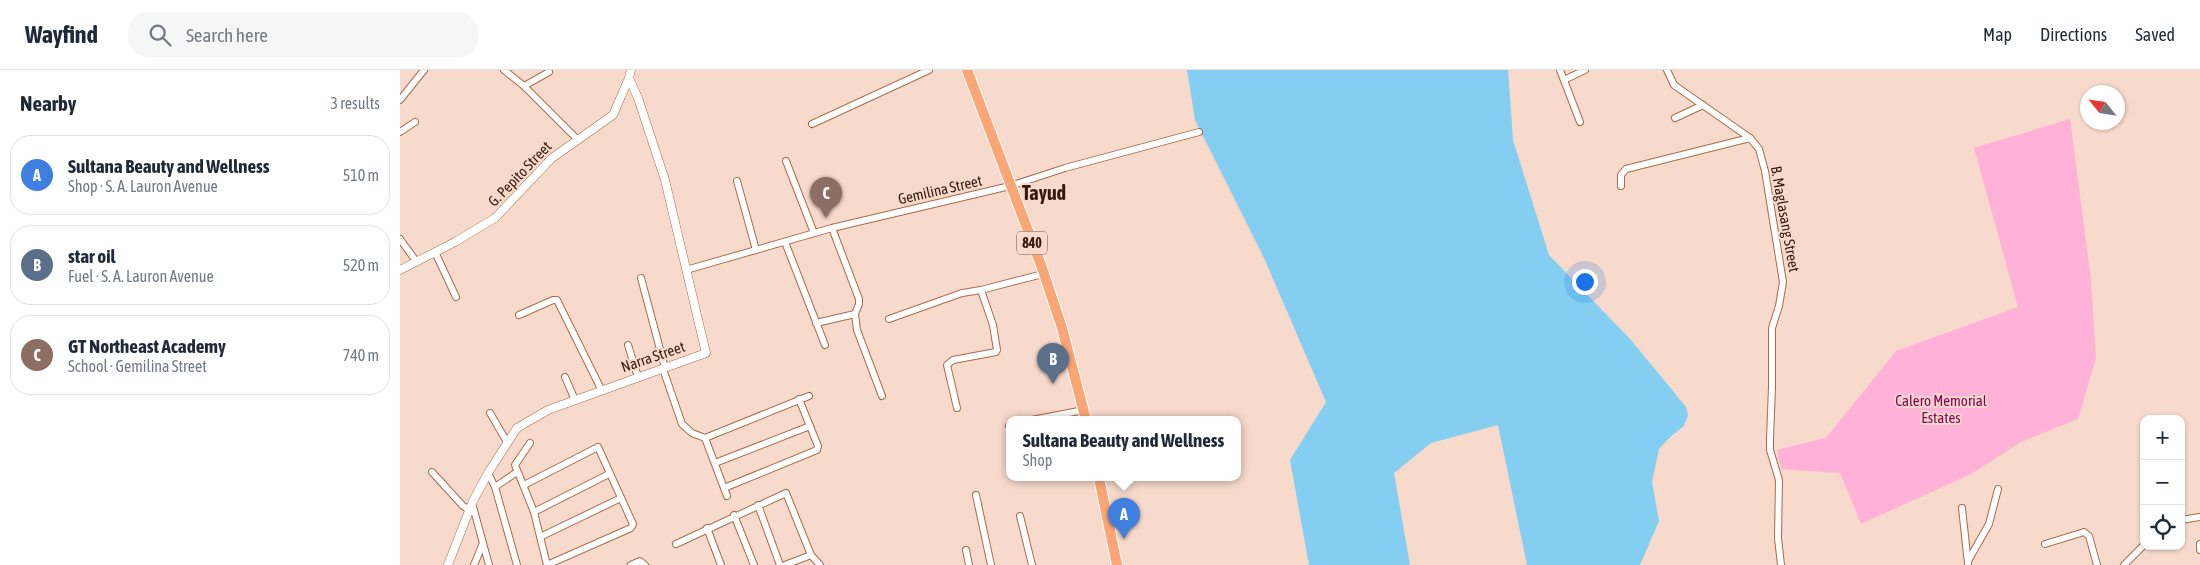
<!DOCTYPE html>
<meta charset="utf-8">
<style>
:root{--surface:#fff;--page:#f6f6f7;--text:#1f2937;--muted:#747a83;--line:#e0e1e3;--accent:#1c88af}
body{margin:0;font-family:"Asap Condensed",sans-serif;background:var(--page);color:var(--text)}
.controls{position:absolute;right:15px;bottom:15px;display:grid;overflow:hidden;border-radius:10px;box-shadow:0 1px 4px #0004}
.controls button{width:45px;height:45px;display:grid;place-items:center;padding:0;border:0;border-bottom:1px solid var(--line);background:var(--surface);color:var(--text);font:25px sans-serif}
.compass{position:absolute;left:1680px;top:15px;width:45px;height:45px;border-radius:50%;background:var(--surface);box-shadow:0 1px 4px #0004;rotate:300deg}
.you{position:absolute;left:1184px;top:211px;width:18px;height:18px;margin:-12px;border:4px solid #fff;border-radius:50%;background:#1a73e8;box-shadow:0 0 0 8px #1a73e833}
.badge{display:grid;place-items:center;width:32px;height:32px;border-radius:50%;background:var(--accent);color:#fff;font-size:16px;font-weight:700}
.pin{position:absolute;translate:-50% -41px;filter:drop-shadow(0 1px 2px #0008)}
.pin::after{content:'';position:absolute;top:26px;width:18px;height:15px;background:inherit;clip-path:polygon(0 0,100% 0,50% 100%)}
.popup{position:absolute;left:606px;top:346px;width:235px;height:65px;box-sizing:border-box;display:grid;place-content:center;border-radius:10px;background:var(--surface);filter:drop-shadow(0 1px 4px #0005);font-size:16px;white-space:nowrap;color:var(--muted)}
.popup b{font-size:19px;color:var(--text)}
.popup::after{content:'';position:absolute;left:50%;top:100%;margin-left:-10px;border:10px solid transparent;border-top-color:var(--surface)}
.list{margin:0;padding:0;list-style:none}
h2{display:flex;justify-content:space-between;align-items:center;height:65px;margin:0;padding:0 20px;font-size:21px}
h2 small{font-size:16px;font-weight:400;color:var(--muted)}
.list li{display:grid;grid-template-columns:32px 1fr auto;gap:15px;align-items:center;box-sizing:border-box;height:80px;margin:0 10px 10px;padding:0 10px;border:1px solid var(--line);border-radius:20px}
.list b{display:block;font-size:19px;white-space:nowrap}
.list p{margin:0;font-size:16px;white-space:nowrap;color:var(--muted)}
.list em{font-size:16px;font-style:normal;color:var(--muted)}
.icon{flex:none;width:28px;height:28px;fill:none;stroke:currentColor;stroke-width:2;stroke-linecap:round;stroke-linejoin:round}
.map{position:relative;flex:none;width:1800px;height:495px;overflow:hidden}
header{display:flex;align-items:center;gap:30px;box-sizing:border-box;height:70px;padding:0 25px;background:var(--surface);border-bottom:1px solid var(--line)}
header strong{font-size:24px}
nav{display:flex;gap:28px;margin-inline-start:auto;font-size:18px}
.search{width:350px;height:45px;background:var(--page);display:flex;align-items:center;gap:12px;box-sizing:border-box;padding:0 18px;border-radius:20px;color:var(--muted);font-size:19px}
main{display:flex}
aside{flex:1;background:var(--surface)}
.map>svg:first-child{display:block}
</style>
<header>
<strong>Wayfind</strong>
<div class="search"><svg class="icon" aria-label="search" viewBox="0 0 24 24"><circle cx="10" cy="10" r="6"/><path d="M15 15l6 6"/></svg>Search here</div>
<nav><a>Map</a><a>Directions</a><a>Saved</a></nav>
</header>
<main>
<aside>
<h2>Nearby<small>3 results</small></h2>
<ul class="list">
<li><span class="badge" style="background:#3f7fe0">A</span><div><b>Sultana Beauty and Wellness</b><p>Shop · S. A. Lauron Avenue</p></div><em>510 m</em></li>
<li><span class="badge" style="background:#5c6f8a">B</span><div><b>star oil</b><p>Fuel · S. A. Lauron Avenue</p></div><em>520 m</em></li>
<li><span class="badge" style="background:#8d6e63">C</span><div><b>GT Northeast Academy</b><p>School · Gemilina Street</p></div><em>740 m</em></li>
</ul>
</aside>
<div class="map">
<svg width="1800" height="495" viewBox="0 0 1800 495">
<rect width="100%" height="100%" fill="#f7dacb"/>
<path fill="#ffb1d7" d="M1670,49L1691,210L1696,288L1678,349L1621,372L1571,404L1461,454L1440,403L1381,399L1377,380L1426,368L1496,281L1618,237L1574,78Z"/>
<path fill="#84cef1" d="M787,0H1108L1113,70L1149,185L1231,270L1286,337L1288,345L1284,356L1269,368L1259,379L1252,412L1259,451L1240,495H1127L1098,355L1031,373L994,403L1010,495H909L890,390L926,332L865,190L795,50Z"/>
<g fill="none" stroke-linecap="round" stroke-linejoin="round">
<defs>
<g id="minor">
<path d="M104,0L124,16L177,69"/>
<path d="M1160,0L1180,52"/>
<path d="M1267,0L1274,15L1350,68L1359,79L1365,101L1383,212L1379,236L1372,258V317L1370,368V380L1379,410L1378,468L1381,495"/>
<path d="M1164,10L1185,0"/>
<path d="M124,16L149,2"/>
<path d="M0,30L24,0"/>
<path d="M1275,48L1303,35"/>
<path d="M412,54L529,0"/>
<path d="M0,62L15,52"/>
<path d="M386,91L414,163"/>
<path d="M337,111L356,180"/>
<path d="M1221,116V105L1226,99L1350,68"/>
<path d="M432,158L459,229V234L455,244L457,260L482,326"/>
<path d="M0,169L16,191"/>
<path d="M385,172L425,275"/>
<path d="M35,182L56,227"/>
<path d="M286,200L432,158L610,116L665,98L799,62"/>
<path d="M241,208L265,298"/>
<path d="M119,245L153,230H157L201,319"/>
<path d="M489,249L562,223L581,220L643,204"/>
<path d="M416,253L455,244"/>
<path d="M228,275L238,307"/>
<path d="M263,299L282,354L292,363L305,368L409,326"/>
<path d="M165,307L175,330"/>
<path d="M557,338L547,295L553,290L596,282L597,280L593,255L581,220"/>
<path d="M90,343L107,372"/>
<path d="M632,350L684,340"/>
<path d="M609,356L610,355"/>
<path d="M305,368L327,426"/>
<path d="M130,373L115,395L134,442L147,495"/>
<path d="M315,393L410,356"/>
<path d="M32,402L63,436L70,440"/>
<path d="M88,403L95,417L117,495"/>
<path d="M124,415L198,377L233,454L231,458L147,495"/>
<path d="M95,417L117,402"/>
<path d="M324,418L417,380L418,376L399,329"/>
<path d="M576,425L591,495"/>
<path d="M72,433L89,495"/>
<path d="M358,435L380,495"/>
<path d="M1562,438L1568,494"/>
<path d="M134,442L209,404"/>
<path d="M334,445L354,495"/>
<path d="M620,446L632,495"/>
<path d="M1781,450L1800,447"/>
<path d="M307,458L321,495"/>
<path d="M140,467L221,428"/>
<path d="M276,474L386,423L411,485L420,495"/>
<path d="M1645,474L1684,462L1689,466L1697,495"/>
<path d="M1800,474V480"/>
<path d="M566,480L569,495"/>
<path d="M1568,491L1589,454L1598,419"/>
<path d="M74,495L83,473"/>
<path d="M231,495L240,491L245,495"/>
<path d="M385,495L411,485"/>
<path d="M1724,495L1744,475"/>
</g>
<g id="tertiary">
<path d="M0,200L55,172L95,148L152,88L213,45L229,8L231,0"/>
<path d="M48,495L72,433L88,403L117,358L148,340L306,283L265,110L238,28L229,8"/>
</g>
<g id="trunk">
<path d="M567,0L641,195L662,258L686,350"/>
<path d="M699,408L717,495"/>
</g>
</defs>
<use href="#minor" stroke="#ab6b47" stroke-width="8"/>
<use href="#tertiary" stroke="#ab6b47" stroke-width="9"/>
<use href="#trunk" stroke="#fff" stroke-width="12"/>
<use href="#minor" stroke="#fff" stroke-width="6"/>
<use href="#tertiary" stroke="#fff" stroke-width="8"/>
<use href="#trunk" stroke="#faa676" stroke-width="10"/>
</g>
<g text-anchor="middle" stroke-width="4" stroke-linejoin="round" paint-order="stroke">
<rect fill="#f7dacb" stroke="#705445" stroke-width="1" x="617" y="161.5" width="30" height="23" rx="4"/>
<g font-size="14" font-weight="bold" fill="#361b0c">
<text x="632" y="178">840</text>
</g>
<g font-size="15" fill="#361b0c" stroke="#f7dacb">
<text transform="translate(120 104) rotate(-46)" y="5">G. Pepito Street</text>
<text transform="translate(540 120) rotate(-13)" y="5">Gemilina Street</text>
<text transform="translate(1385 149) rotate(80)" y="5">B. Maglasang Street</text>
<text transform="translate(253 287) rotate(-19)" y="5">Narra Street</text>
</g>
<g font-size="15" fill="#8b005c" stroke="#f7dacb">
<text x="1541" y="336">Calero Memorial<tspan x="1541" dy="17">Estates</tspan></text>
</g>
<g font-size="20" font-weight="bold" fill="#361b0c" stroke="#f7dacb">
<text x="644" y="130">Tayud</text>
</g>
</g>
</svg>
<div class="controls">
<button>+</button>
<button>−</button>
<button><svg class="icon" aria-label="locate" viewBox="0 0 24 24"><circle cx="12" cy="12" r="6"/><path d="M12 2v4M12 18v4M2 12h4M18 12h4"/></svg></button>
</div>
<svg class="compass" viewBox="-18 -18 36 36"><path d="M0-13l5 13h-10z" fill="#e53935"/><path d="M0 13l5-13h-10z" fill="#747a83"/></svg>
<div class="you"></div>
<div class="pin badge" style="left:724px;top:469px;background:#3f7fe0">A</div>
<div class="popup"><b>Sultana Beauty and Wellness</b>Shop</div>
<div class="pin badge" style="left:653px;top:314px;background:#5c6f8a">B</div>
<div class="pin badge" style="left:426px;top:148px;background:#8d6e63">C</div>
</div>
</main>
